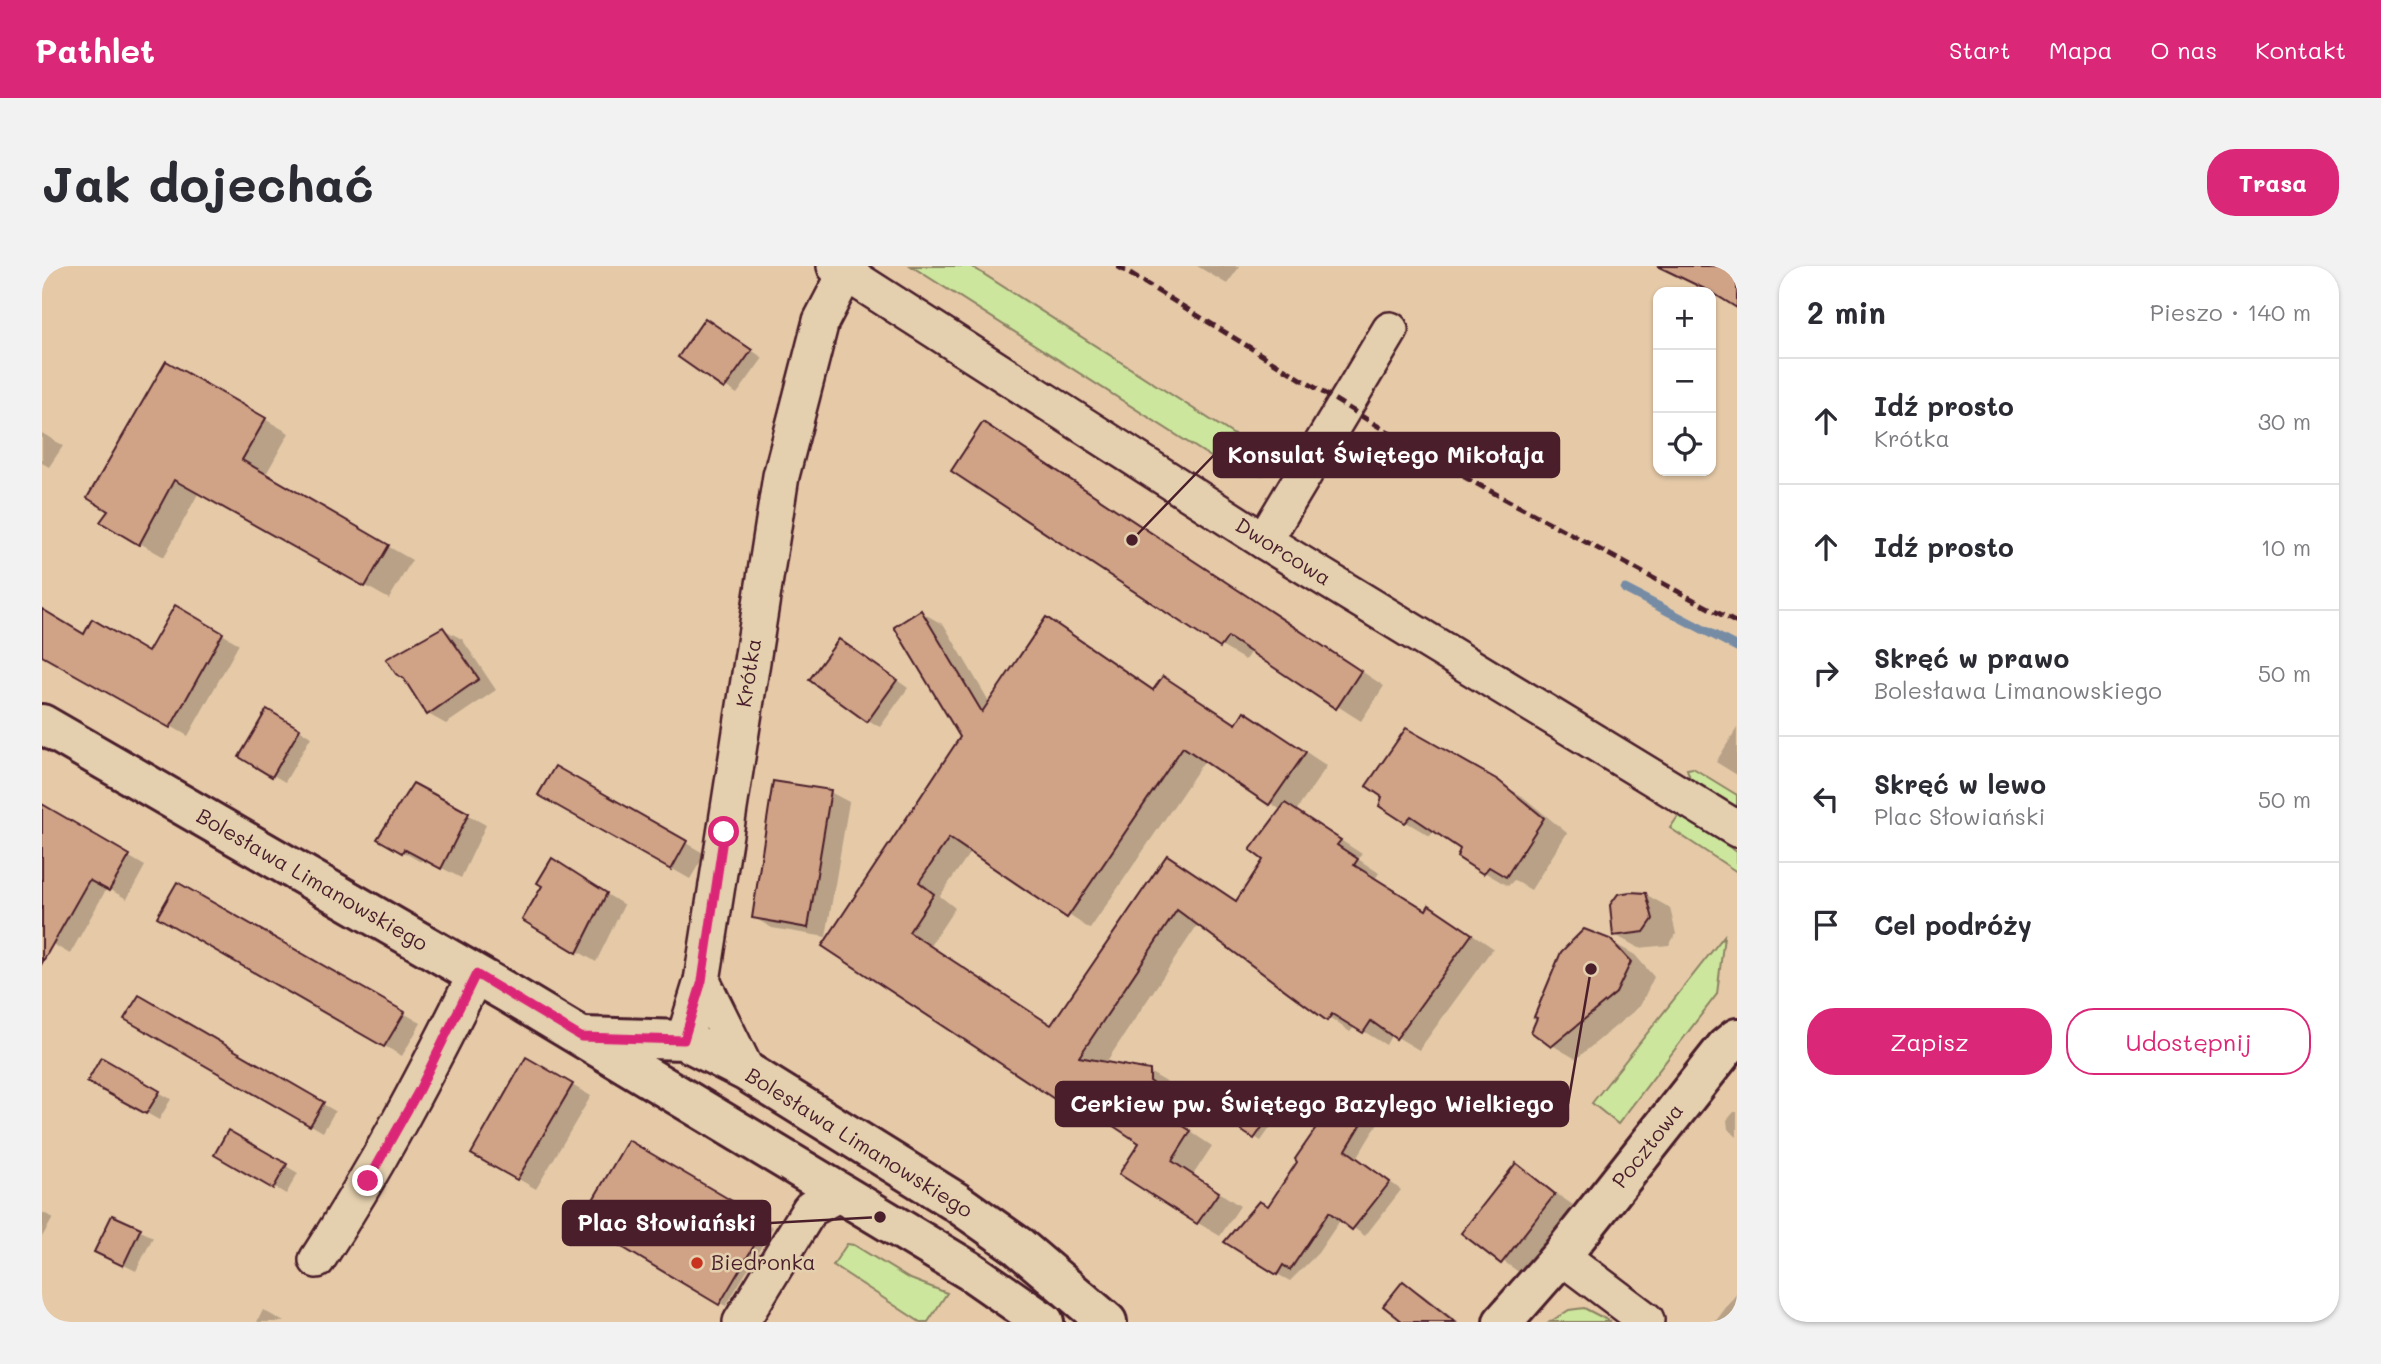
<!DOCTYPE html>
<html lang="pl">
<meta charset="utf-8">
<style>
:root{--surface:#fff;--page:#f2f2f3;--text:#2b2b33;--muted:#7c7c81;--line:#e1e1e2;--accent:#db2777}
body{margin:0;font-family:Mali,sans-serif;background:var(--page);color:var(--text)}
.controls{position:absolute;right:21px;top:21px;display:grid;overflow:hidden;border-radius:14px;box-shadow:0 2px 5px #0004}
.controls button{width:63px;height:63px;display:grid;place-items:center;padding:0;border:0;border-bottom:2px solid var(--line);background:var(--surface);color:var(--text);font:35px sans-serif}
.stop{position:absolute;width:21px;height:21px;margin:-16px;border:5px solid #db2777;border-radius:50%;background:#fff}
.stop.end{background:#db2777;border-color:#fff;box-shadow:0 2px 7px #0008}
.list{margin:0;padding:0;list-style:none}
h2{display:flex;justify-content:space-between;align-items:center;height:91px;margin:0;padding:0 28px;font-size:30px}
h2 small{font-size:23px;font-weight:400;color:var(--muted)}
.list li{display:grid;grid-template-columns:46px 1fr auto;gap:21px;align-items:center;box-sizing:border-box;height:126px;padding:0 28px;border-top:2px solid var(--line)}
.list b{display:block;font-size:26px;white-space:nowrap}
.list p{margin:0;font-size:23px;white-space:nowrap;color:var(--muted)}
.list em{font-size:23px;font-style:normal;color:var(--muted)}
.actions{display:flex;gap:14px;padding:21px 28px}
.actions a{flex:1;padding:16px 0;border:2px solid var(--accent);border-radius:28px;text-align:center;font-size:24px;color:var(--accent)}
.actions .main{background:var(--accent);color:#fff}
.icon{flex:none;width:38px;height:38px;fill:none;stroke:currentColor;stroke-width:2;stroke-linecap:round;stroke-linejoin:round}
.map{position:relative;flex:none;width:1695px;height:1056px;overflow:hidden;border-radius:28px}
header{display:flex;align-items:center;gap:42px;box-sizing:border-box;height:98px;padding:0 35px;background:var(--accent);color:#fff}
header strong{font-size:33px}
nav{display:flex;gap:38px;margin-inline-start:auto;font-size:24px}
.intro{display:flex;align-items:center;justify-content:space-between;box-sizing:border-box;height:168px;padding:0 42px}
h1{margin:0;font-size:49px}
.button{padding:18px 32px;border-radius:28px;background:var(--accent);color:#fff;font-size:24px;font-weight:700}
main{display:flex;gap:42px;padding:0 42px}
aside{flex:1;background:var(--surface);border-radius:28px;box-shadow:0 2px 5px #0004}
.map>svg:first-child{display:block}
</style>
<header>
<strong>Pathlet</strong>
<nav><a>Start</a><a>Mapa</a><a>O nas</a><a>Kontakt</a></nav>
</header>
<div class="intro"><h1>Jak dojechać</h1><a class="button">Trasa</a></div>
<main>
<div class="map">
<svg width="1695" height="1056" viewBox="0 0 1695 1056">
<rect width="100%" height="100%" fill="#e6caa8"/>
<filter id="ink" filterUnits="userSpaceOnUse"><feTurbulence type="fractalNoise" baseFrequency=".0143" numOctaves="2"/><feDisplacementMap in="SourceGraphic" scale="14" xChannelSelector="R" yChannelSelector="G"/><feConvolveMatrix kernelMatrix="1 2 1 2 8 2 1 2 1" color-interpolation-filters="sRGB"/></filter>
<g filter="url(#ink)">
<g fill="#cde69d" stroke="#8c8264" stroke-width="2">
<path d="M869,0H929L1239,199C1225,213 1212,210 1197,201L1191,205Z"/>
<path d="M1651,502L1695,529V541L1648,512L1645,503Z"/>
<path d="M1637,549L1695,586V606L1628,562Z"/>
<path d="M1682,670L1675,728L1576,858L1550,837Z"/>
<path d="M805,978L812,979L866,1012L905,1027L886,1056H878L791,999Z"/>
<path d="M1542,1042L1569,1056H1508L1527,1044Z"/>
</g>
<g fill="#0003" fill-rule="evenodd">
<path d="M1155,0H1198L1185,18Z"/>
<path d="M1616,0H1695V41L1669,26Z"/>
<path d="M676,61L721,92L695,128L639,90Z"/>
<path d="M125,97L247,167L223,210L370,294L347,333L157,226L122,291L61,256L69,244Z"/>
<path d="M0,167L21,180L7,201L0,197Z"/>
<path d="M965,172L1342,420L1319,455L1209,385L1203,394L1179,380L912,204Z"/>
<path d="M134,341L197,378L146,470L0,386V345L43,370L107,388Z"/>
<path d="M879,346L902,359L948,437L1005,354L1113,425L1122,412L1195,459L1203,447L1225,460L1285,500L1254,545L1320,588L1316,593L1337,607L1333,613L1385,646L1388,641L1410,654L1451,682L1377,784L1350,768L1344,779L1313,760L1308,766L1156,658L1063,798L1107,806L1130,819L1129,830L1142,838L1131,854L1170,880L1151,909L1198,940L1178,970L1156,957L1099,877L1060,851L1055,858L1033,845L782,679L920,471ZM1163,494L1239,544L1224,593L1194,635L1125,591L1011,760L888,680L913,642L898,630L929,585L1048,663Z"/>
<path d="M401,363L420,373L454,424L404,458L386,448Z"/>
<path d="M810,382L866,422L838,461L826,454Z"/>
<path d="M225,445L269,471L243,516L199,491Z"/>
<path d="M1695,462V509L1674,496Z"/>
<path d="M1364,464L1480,530L1525,567L1489,624L1472,614L1466,620L1442,606L1420,582L1393,564L1388,570L1364,556Z"/>
<path d="M513,502L663,588L648,613L499,528Z"/>
<path d="M788,526L807,536L784,671L730,662L711,651Z"/>
<path d="M0,540L103,600L85,633L65,622L28,688L0,672Z"/>
<path d="M426,549L444,559L419,612L381,592L379,596L338,573Z"/>
<path d="M528,605L582,639L554,696L482,653Z"/>
<path d="M136,618L379,757L360,790L118,650Z"/>
<path d="M1603,628L1628,642L1634,668L1627,679L1597,682L1573,669Z"/>
<path d="M1568,675L1593,689L1612,711L1598,740L1534,793L1510,779Z"/>
<path d="M97,731L293,845L281,866L84,752Z"/>
<path d="M485,793L549,830L494,923L431,887Z"/>
<path d="M60,794L129,833L117,854L47,815Z"/>
<path d="M1300,829L1339,852L1315,892L1359,924L1323,970L1299,953L1276,987L1248,1015L1235,1008L1227,942Z"/>
<path d="M1211,839L1233,855L1219,875L1191,857Z"/>
<path d="M1692,846H1695V871L1686,863L1685,854Z"/>
<path d="M187,867L256,907L244,928L175,888Z"/>
<path d="M587,876L731,961L684,1040L540,955Z"/>
<path d="M1474,900L1531,939L1478,1007L1422,967Z"/>
<path d="M0,946L11,952L0,971Z"/>
<path d="M70,951L111,971L94,1005L67,992Z"/>
<path d="M1361,1017L1380,1028L1416,1056H1364Z"/>
<path d="M1695,1027V1056H1673Z"/>
<path d="M221,1044L242,1056H215Z"/>
</g>
<g fill="none" stroke-linecap="round" stroke-linejoin="round">
<path stroke="#768ca5" stroke-width="9" d="M1583,323L1695,381"/>
</g>
<g fill="#d0a387" stroke="#4a1f2b" stroke-width="2">
<path d="M1615,0H1695V42L1669,26Z"/>
<path d="M663,52L710,84L682,123L636,91Z"/>
<path d="M124,95L224,152L200,194L347,279L323,321L132,214L97,279L58,256L66,245L45,232Z"/>
<path d="M941,156L1319,405L1294,443L1186,371L1178,382L909,205Z"/>
<path d="M133,339L181,367L128,462L0,390V343L42,368L50,353L106,386Z"/>
<path d="M879,344L940,446L1004,351L1111,424L1121,410L1194,458L1202,445L1264,486L1227,539L1141,481L1025,652L907,572L877,616L892,628L867,666L1009,759L1125,589L1194,635L1221,594L1208,584L1243,537L1299,574L1295,579L1316,593L1312,599L1384,644L1387,639L1430,668L1354,773L1329,755L1321,767L1290,748L1285,755L1135,644L1037,791L1108,804V815L1120,824L1110,840L1149,865L1130,895L1177,926L1155,958L1077,908L1097,877L1038,838L1032,846L780,680L918,471L852,361Z"/>
<path d="M401,361L437,413L385,449L362,413L354,408L344,393Z"/>
<path d="M797,373L855,414L825,456L767,414Z"/>
<path d="M225,443L258,463L230,511L197,491Z"/>
<path d="M1364,462L1456,514L1502,552L1464,611L1447,601L1441,608L1415,591L1418,583L1369,550L1363,557L1337,540L1340,531L1324,520Z"/>
<path d="M513,500L645,575L629,604L496,529Z"/>
<path d="M731,515L789,524L766,662L710,652Z"/>
<path d="M371,517L427,547L399,603L362,583L360,587L335,573Z"/>
<path d="M0,538L88,589L67,625L47,614L0,697Z"/>
<path d="M510,592L565,627L535,687L480,654L500,620L495,617Z"/>
<path d="M135,616L363,746L342,781L115,651Z"/>
<path d="M1588,626L1604,627L1611,653L1602,666L1571,670L1568,639L1576,628Z"/>
<path d="M1542,663L1568,673L1589,696L1574,727L1509,781L1489,766L1495,752L1492,751L1519,686Z"/>
<path d="M97,729L282,836L268,860L82,753Z"/>
<path d="M59,791L118,825L104,848L45,816Z"/>
<path d="M484,791L531,818L475,914L429,888Z"/>
<path d="M1299,826L1328,844L1304,884L1348,916L1310,964L1287,946L1248,1004L1241,999L1235,1009L1182,976L1217,935L1226,940L1255,896L1253,893Z"/>
<path d="M1205,834L1228,850L1212,873L1189,858Z"/>
<path d="M186,864L245,898L231,923L172,889Z"/>
<path d="M586,874L726,956L677,1039L538,956Z"/>
<path d="M1474,897L1513,928L1459,998L1419,967Z"/>
<path d="M70,949L99,962L81,1000L52,986Z"/>
<path d="M1361,1015L1413,1056H1361L1341,1040Z"/>
</g>
<g fill="none" stroke-linecap="round" stroke-linejoin="round">
<defs>
<g id="minor">
<path d="M793,0L1222,275L1695,563"/>
<path d="M1222,275L1348,64"/>
<path d="M660,715L705,806"/>
<path d="M642,774L660,715L739,210L779,55L804,7"/>
<path d="M1519,990L1604,1054"/>
<path d="M275,994C335,902 385,806 434,708"/>
<path d="M699,1056L768,943L798,927"/>
</g>
<g id="tertiary">
<path d="M0,458L466,727L930,1006L1002,1056"/>
<path d="M541,771L642,774L705,806L914,936L976,980L1065,1056"/>
</g>
<path id="secondary" d="M1461,1056L1519,990L1684,781L1695,772"/>
</defs>
<use href="#minor" stroke="#4a1f2b" stroke-width="40"/>
<use href="#tertiary" stroke="#4a1f2b" stroke-width="44"/>
<use href="#secondary" stroke="#4a1f2b" stroke-width="44"/>
<use href="#minor" stroke="#e4d0ae" stroke-width="35"/>
<use href="#tertiary" stroke="#e4d0ae" stroke-width="38"/>
<use href="#secondary" stroke="#e4d0ae" stroke-width="38"/>
<path stroke="#4a1f2b" stroke-width="5" stroke-dasharray="10 5" stroke-linecap="butt" d="M1075,0L1396,197L1695,357"/>
</g>
</g>
<g fill="none" stroke-linecap="round" stroke-linejoin="round" filter="url(#ink)">
<path stroke="#db2777" stroke-width="9" d="M326,915L377,824L434,708L539,771L642,774L660,715L682,566"/>
</g>
<circle fill="#c8321e" stroke="#e4d0ae" stroke-width="2.5" cx="655" cy="997" r="7"/>
<g text-anchor="middle" stroke-width="5" stroke-linejoin="round" paint-order="stroke">
<g font-size="21" fill="#4a1f2b" stroke="#e4d0ae">
<text transform="translate(1241 286) rotate(32)" y="7">Dworcowa</text>
<text transform="translate(707 407) rotate(-81)" y="7">Krótka</text>
<text transform="translate(270 614) rotate(30)" y="7">Bolesława Limanowskiego</text>
<text transform="translate(817 877) rotate(32)" y="7">Bolesława Limanowskiego</text>
<text transform="translate(1606 880) rotate(-52)" y="7">Pocztowa</text>
</g>
<g font-size="21" fill="#4a1f2b" stroke="#e4d0ae" text-anchor="start">
<text x="669" y="1004">Biedronka</text>
</g>
</g>
<path fill="none" stroke="#4a1f2b" stroke-width="2.5" d="M1090 274L1172 189M1549 703L1526 838M838 951L728 957"/>
<g fill="#4a1f2b" stroke="#e4d0ae" stroke-width="2.5">
<circle cx="1090" cy="274" r="7"/>
<circle cx="1549" cy="703" r="7"/>
<circle cx="838" cy="951" r="7"/>
</g>
<g fill="#4a1f2b" stroke="#4a1f2b" stroke-width="2.5">
<rect x="1172" y="167" width="345" height="44" rx="7"/>
<rect x="1014" y="816" width="512" height="44" rx="7"/>
<rect x="521" y="935" width="207" height="44" rx="7"/>
</g>
<g font-size="23" text-anchor="middle" font-weight="bold" fill="#fff">
<text x="1344" y="197">Konsulat Świętego Mikołaja</text>
<text x="1270" y="846">Cerkiew pw. Świętego Bazylego Wielkiego</text>
<text x="625" y="965">Plac Słowiański</text>
</g>
</svg>
<div class="controls">
<button>+</button>
<button>−</button>
<button><svg class="icon" aria-label="locate" viewBox="0 0 24 24"><circle cx="12" cy="12" r="6"/><path d="M12 2v4M12 18v4M2 12h4M18 12h4"/></svg></button>
</div>
<div class="stop" style="left:682px;top:566px"></div>
<div class="stop end" style="left:326px;top:915px"></div>
</div>
<aside>
<h2>2 min<small>Pieszo · 140 m</small></h2>
<ul class="list">
<li><svg class="icon" aria-label="ahead" viewBox="0 0 24 24"><path d="M12 20V5M6 11l6-6 6 6"/></svg><div><b>Idź prosto</b><p>Krótka</p></div><em>30 m</em></li>
<li><svg class="icon" aria-label="ahead" viewBox="0 0 24 24"><path d="M12 20V5M6 11l6-6 6 6"/></svg><div><b>Idź prosto</b></div><em>10 m</em></li>
<li><svg class="icon" aria-label="right" viewBox="0 0 24 24"><path d="M7 20v-9h11M14 6l5 5-5 5"/></svg><div><b>Skręć w prawo</b><p>Bolesława Limanowskiego</p></div><em>50 m</em></li>
<li><svg class="icon" aria-label="left" viewBox="0 0 24 24"><path d="M17 20v-9H6M10 6l-5 5 5 5"/></svg><div><b>Skręć w lewo</b><p>Plac Słowiański</p></div><em>50 m</em></li>
<li><svg class="icon" aria-label="arrive" viewBox="0 0 24 24"><path d="M6 21V4h12l-3 4 3 4H6"/></svg><div><b>Cel podróży</b></div></li>
</ul>
<div class="actions"><a class="main">Zapisz</a><a>Udostępnij</a></div>
</aside>
</main>
